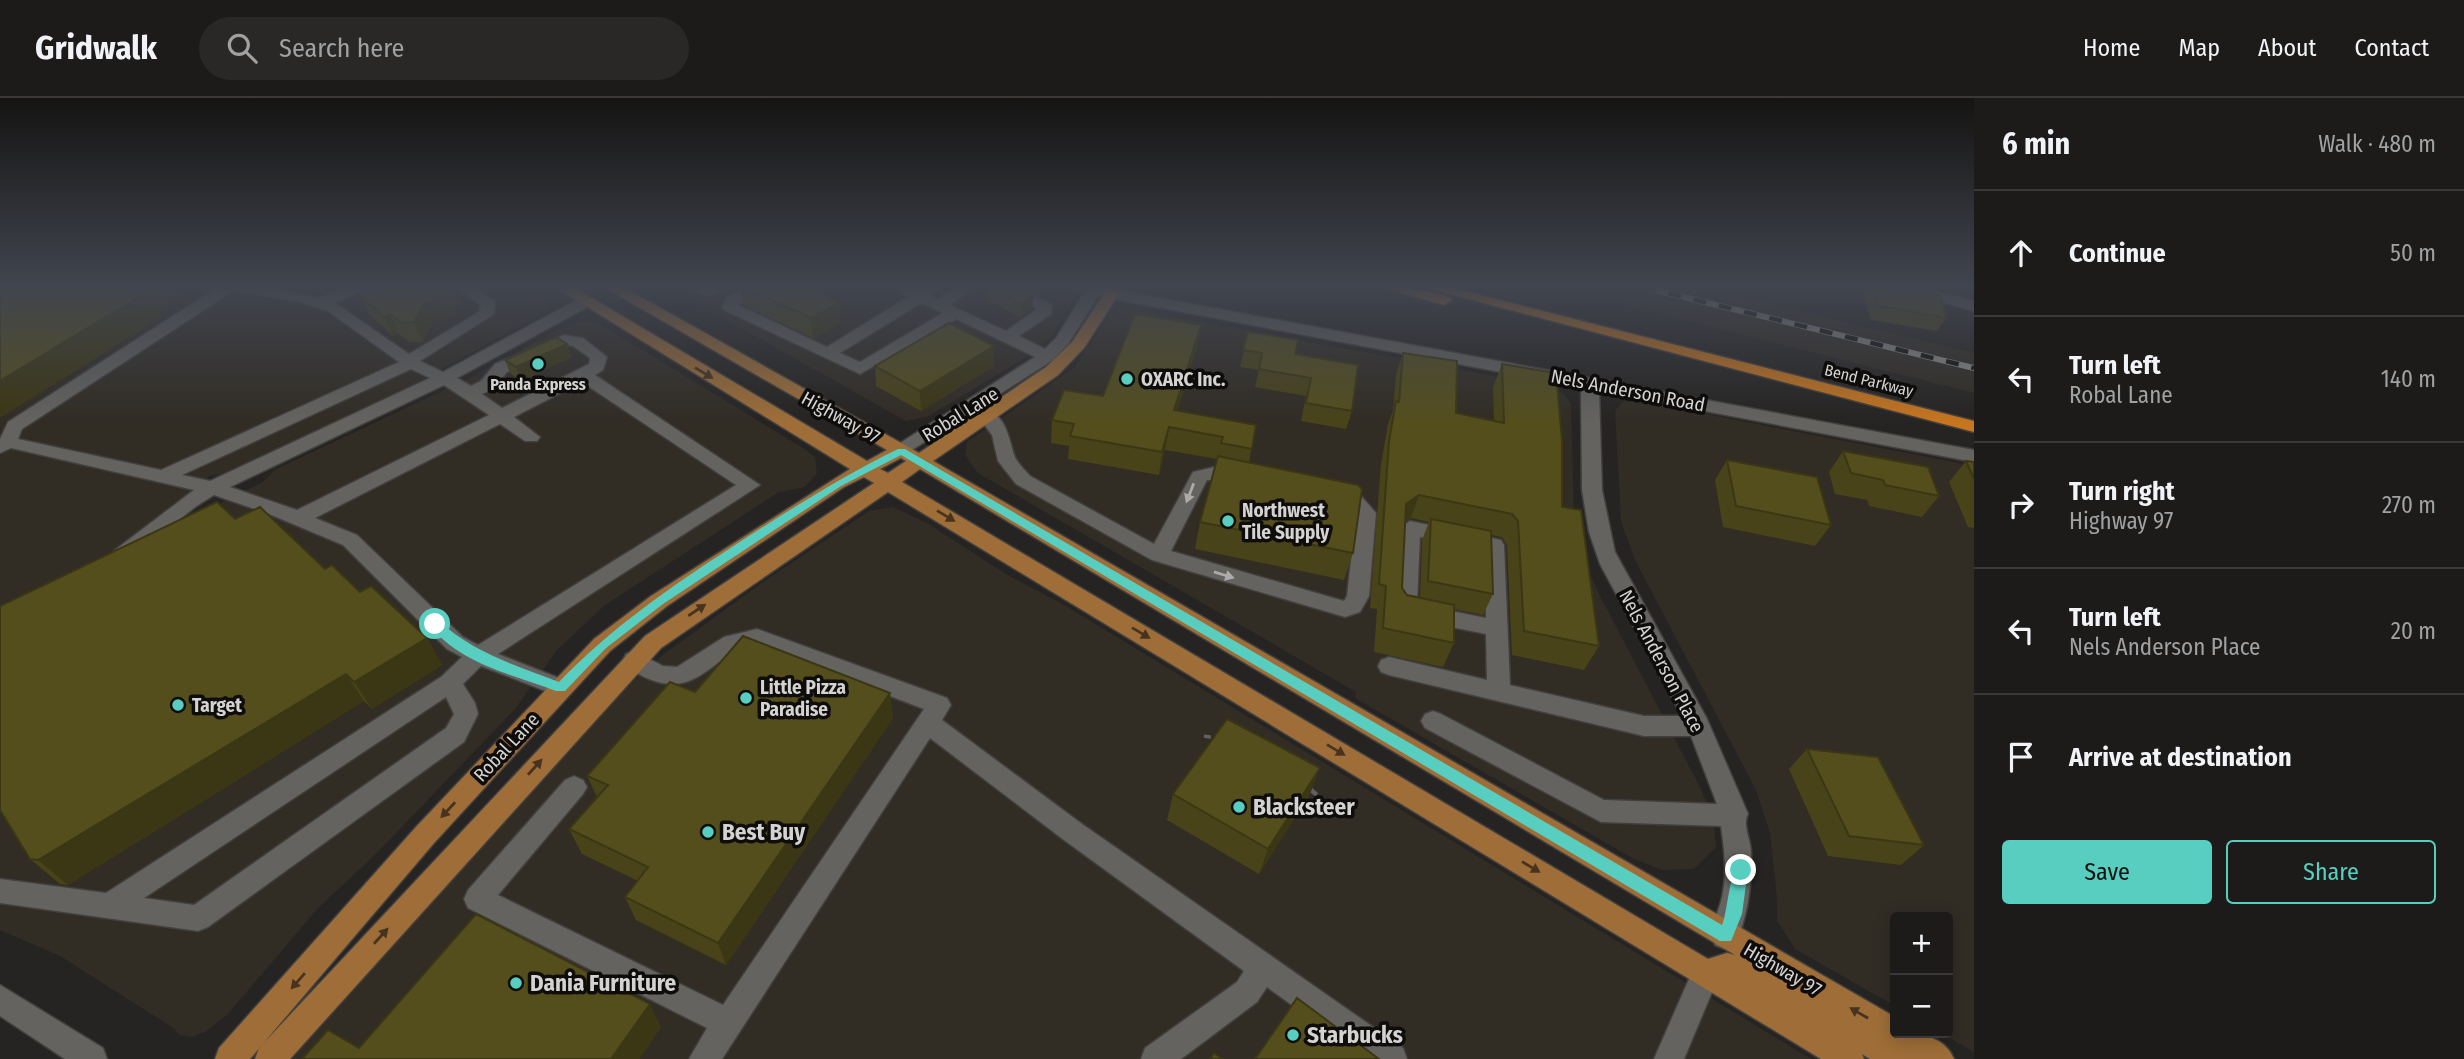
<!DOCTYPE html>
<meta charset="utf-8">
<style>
:root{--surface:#1c1b1a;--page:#292827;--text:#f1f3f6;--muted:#a0a1a2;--line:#3a3939;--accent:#58cec0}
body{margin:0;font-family:"Fira Sans Condensed",sans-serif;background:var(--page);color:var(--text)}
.controls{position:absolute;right:21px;bottom:21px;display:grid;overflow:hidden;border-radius:7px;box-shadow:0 4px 18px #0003}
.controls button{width:63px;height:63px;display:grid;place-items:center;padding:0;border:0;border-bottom:2px solid var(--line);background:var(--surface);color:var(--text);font:35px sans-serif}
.stop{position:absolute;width:21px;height:21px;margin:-16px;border:5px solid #58cec0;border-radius:50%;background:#fff}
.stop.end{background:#58cec0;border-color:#fff;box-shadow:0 2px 7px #0008}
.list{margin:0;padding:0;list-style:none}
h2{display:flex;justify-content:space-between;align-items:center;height:91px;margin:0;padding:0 28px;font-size:30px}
h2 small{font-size:23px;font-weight:400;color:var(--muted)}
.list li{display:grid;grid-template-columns:46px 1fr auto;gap:21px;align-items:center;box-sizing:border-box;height:126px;padding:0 28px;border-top:2px solid var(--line)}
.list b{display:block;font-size:26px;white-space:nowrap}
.list p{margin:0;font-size:23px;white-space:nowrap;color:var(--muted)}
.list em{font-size:23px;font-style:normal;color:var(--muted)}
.actions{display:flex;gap:14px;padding:21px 28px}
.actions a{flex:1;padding:16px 0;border:2px solid var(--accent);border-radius:7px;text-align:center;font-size:24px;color:var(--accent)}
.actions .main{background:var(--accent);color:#111}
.icon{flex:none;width:38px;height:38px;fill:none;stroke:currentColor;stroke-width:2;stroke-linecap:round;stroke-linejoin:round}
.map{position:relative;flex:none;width:1974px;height:961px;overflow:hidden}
header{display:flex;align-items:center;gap:42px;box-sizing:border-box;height:98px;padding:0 35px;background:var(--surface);border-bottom:2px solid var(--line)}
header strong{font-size:33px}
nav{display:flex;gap:38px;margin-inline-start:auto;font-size:24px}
.search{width:490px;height:63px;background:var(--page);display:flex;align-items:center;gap:18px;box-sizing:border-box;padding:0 24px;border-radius:38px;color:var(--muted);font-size:26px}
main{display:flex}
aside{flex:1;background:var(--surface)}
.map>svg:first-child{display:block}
</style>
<header>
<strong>Gridwalk</strong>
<div class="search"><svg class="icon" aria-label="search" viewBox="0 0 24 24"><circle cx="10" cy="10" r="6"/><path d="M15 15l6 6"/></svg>Search here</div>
<nav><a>Home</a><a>Map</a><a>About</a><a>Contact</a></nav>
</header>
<main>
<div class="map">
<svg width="1974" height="961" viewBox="0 0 1974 961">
<rect width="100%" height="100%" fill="#262422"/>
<g fill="#312c24">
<path d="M0,189H526L544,201L548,208L538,218L404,292L221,376L210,378L106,459L0,510Z"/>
<path d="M668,189H1036L1067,197L1073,202L1052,238L1028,258L929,318L906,323Z"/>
<path d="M1555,189H1700L1974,255V295Z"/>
<path d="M1130,211L1547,288L1564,296L1571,306L1574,423L1579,451L1600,498L1701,691L1713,722L1716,749L1694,771L1662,772L1632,760L1355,600L1356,594L978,375L965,357L967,344L1075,269L1110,216Z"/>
<path d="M581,223L598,225L803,350L815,359L817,375L805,389L779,394L605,507L557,552L515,611L376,756L318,810L227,917L205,934L191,939L179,937L175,931L60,858L0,832V530L126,466L190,415L209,411L263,384L276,371L468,281L561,230Z"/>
<path d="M1622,304H1644L1974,368V954L1941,935H1948V819H1895V908L1795,851L1777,823V800L1770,735L1756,692L1635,462L1621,423L1615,313Z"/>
<path d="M893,409L927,425L1006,476L1066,508L1811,961H284L618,597L664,556L763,484L869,413Z"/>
</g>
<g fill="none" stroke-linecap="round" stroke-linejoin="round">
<defs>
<g id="minor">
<path d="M218,189H265L319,200L348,189H370L335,205L409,256L479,214L481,207L456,189H474L495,203L494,216L420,263L443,274L579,201H591V207L457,280L471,288L481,283L495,266L564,237L583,240L607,259L603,272L595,277L760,387L498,556L569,584L573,590L569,596L561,599L481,568L463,586L475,605L478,616L464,644L208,829L198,833L0,805V781L106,795L441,579L462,559L447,551L343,447L269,416L214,397L195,409L129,462H115L112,457L115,452L194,392L11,350L0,355V341L8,324ZM233,193L300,204L328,213L399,264L161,372L18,341L22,331ZM566,247L573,248L590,260L589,266L502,310L482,296L493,291L507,274ZM411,271L430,280L210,383L182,377ZM582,284L736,387L478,547L463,539L357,437L315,420L500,326L525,343H537L540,339L514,319ZM444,287L489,317L297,412L230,389ZM446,599L454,616L446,630L194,807L144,800Z"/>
<path d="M689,189H728L707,198Z"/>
<path d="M744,189H763L738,207L827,249L908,199L893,189L919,192L942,189L931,198L938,201L957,189H975L950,207L1006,233L1037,211L1000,189H1020L1052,207L1051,216L1019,238L1045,251L1056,240L1084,195L1068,189H1101L1974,352V364L1599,293L1602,392L1615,454L1707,621L1748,716C1742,727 1751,742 1751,754C1752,786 1748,818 1735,847L1725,851L1715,847C1707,830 1721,812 1723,794C1727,772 1724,749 1721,728L1601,724L1425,630L1421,623L1425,616L1433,613L1441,616L1604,702L1717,706L1691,638H1644L1389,577L1381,574L1378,568L1381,562L1389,559L1487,582L1486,536L1406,520L1398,518L1395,512L1400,430L1410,423L1501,442L1504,447L1510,587L1644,618H1682L1600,466L1589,434L1582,392L1581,289L1098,198L1068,246L1053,262L901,359L894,357L892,353L894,349L1035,259L956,221L860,276L724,212L722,209L728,198ZM921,205L943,215L860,264L840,255ZM1420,439L1484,452L1486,520L1417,506Z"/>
<path d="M1889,189H1916L1974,203V213Z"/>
<path d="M986,312C1007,317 1009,343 1015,359C1018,366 1025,372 1030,378L1154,446L1193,374L1214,369L1246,376L1249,380L1246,384L1207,382L1171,453L1344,503L1347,498L1356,417L1347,408L1325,401L1322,397L1332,391L1361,398L1376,415L1369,498L1360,514L1345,519L1152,462L1016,386L998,363L992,337L977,317Z"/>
<path d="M757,531L947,600L951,607L942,622L1082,726L1403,950L1407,961H1366L1267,889L1257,904L1181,961H1141L1145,950L1237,884L1244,873L1064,742L930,640L722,961H689L707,930L468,810L464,801L468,792L565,682L574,678L583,682L587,689L583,696L498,797L723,907L924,611L756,547C714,552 700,602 649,581C639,577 628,571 623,562L626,556L634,553L663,568L677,569L724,539Z"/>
<path d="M1706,861L1716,865L1720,875L1684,961H1654L1696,865Z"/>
<path d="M0,887L103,950L107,961H65L0,918Z"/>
</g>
<path id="major" d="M555,189H573L867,363L887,352L604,189H623L919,355L1046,269L1072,244L1106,193H1116L1119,196L1084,250L1058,277L933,363L1895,919V935C1918,935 1944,937 1954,961H1870L1862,956L1864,961H1821L888,394L661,550L290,961H255L259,950L645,538L874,385L864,379L844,389L667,508L610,553L434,745L250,961H215L219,950L416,729L594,541L651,498L850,371ZM901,360L906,363L888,375L880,371ZM920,371L1735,857L1727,855L1708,861L902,384Z"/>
<g id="highway">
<path d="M1107,189H1122L1116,199L1111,201L1103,196Z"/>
<path d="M1381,189H1409L1449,199L1452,202L1444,207Z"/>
<path d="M1423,189H1449L1974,323V334Z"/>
</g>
</defs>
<use href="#minor" stroke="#42403f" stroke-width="3"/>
<use href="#major" stroke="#42403f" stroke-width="3"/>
<use href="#highway" stroke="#42403f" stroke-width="3"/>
<path stroke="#62605f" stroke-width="3.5" stroke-dasharray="7 3.5" stroke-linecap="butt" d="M1204,638L1215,640"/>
<path stroke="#62605f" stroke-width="4.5" stroke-dasharray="9 4.5" stroke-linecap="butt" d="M1310,691L1318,698L1324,716"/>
<use href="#minor" fill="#646360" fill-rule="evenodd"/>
<use href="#major" fill="#9f6e38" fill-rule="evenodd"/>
<use href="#highway" fill="#c7751e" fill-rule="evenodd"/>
<defs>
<path id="rail" d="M1643,189L1974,270"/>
</defs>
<use href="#rail" stroke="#908f8d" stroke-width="6"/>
<use href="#rail" stroke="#0e0d0c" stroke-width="4.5" stroke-dasharray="13" stroke-linecap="butt"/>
</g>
<g fill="#484319" fill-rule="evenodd">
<path d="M378,189H454L461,207L453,211L455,215L432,225L423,244H410L399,236L393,238L369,216L360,197Z"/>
<path d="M720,189H739L725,197L721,195Z"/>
<path d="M740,189H815L826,199L841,225L813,240L743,207Z"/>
<path d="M986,189L1033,198L1032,211L1021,219L986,202Z"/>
<path d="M1868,189H1898L1946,220L1937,233L1871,222L1863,197Z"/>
<path d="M1201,227L1197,249L1177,313L1256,327L1249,364L1353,455L1344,482L1195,451L1200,424L1217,361L1165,352L1159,377L1068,361L1069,348L1051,345L1052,322L1103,298Z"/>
<path d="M1248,234L1295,256L1352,313L1346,331L1301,323L1306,298L1255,289L1259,272L1240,269Z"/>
<path d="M1403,255L1456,315L1494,323L1493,289L1502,266L1562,409L1599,548L1584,572L1512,557L1507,447L1502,439L1491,437L1493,496L1483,517L1454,511V545L1443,569L1374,554L1377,511L1370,510L1381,366L1388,326L1393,312L1396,277ZM1411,420L1429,424L1422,442L1420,500L1407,497L1402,490L1405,424Z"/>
<path d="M571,259L521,283L510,275L505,262Z"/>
<path d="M875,268H994L921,313L876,288Z"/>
<path d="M1843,353L1939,398L1922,419L1869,408L1867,402L1835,396L1829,374Z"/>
<path d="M1727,362L1831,427L1815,448L1723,429L1715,382Z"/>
<path d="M1966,363L1974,364V430L1968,429L1949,384Z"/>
<path d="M235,421L325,471L427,540L442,567L372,611L364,603L68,787L60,786L30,761Z"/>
<path d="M695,594L890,595L893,620L726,867L636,822L625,799L638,783L582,756L569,731L597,699L587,678Z"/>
<path d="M1807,651L1924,747L1901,767L1828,758L1789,671Z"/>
<path d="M1173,696H1310L1259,776L1167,722Z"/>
</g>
<g fill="#3b3714">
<path d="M144,189H175L181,200L159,213L162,219L0,320V283Z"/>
<path d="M450,189H454L461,207L453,211L455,215L432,225L423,244L414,224L424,206L442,193Z"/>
<path d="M724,189H739L725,197Z"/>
<path d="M826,195L828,211L839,205L841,225L813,240L811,220L822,197Z"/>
<path d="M1033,198L1032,211L1021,219L1022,206Z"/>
<path d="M390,216L399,236L393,238L384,219Z"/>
<path d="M1201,227L1197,249L1172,330L1174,312Z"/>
<path d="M567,246L571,259L521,283L516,269Z"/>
<path d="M994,248V268L921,313L920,293Z"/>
<path d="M1169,329L1165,352L1159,377L1162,354Z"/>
<path d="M1419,397L1411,420L1397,430L1406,406Z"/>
<path d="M427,540L442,567L372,611L354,584Z"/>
<path d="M346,576L364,603L68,787L38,762Z"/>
<path d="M890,595L893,620L726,867L718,845Z"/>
<path d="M1320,670L1310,696L1259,776L1268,751Z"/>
<path d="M650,906L661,929L640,961H611Z"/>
</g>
<g fill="#544e1d" stroke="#3b3714" stroke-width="2">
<path d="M0,189H144L138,193L147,194L0,283Z"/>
<path d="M378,189H450L442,193L447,196L424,206L414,224L402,225L390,216L384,219L360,197Z"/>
<path d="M744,189H815L826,195L822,197L839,205L811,220Z"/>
<path d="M986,189H1018L1033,198L1022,206Z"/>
<path d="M1873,189H1898L1940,197L1946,220L1880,208Z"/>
<path d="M1135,216L1201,227L1174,312L1256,327L1252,351L1221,345L1223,339L1169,329L1162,354L1070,338L1074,326L1052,322L1064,292L1103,298Z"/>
<path d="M949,225L994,248L920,293L875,268Z"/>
<path d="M1248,234L1298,242L1295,256L1358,267L1352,313L1306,305L1311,280L1259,271L1262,255L1243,252Z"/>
<path d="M556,239L567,246L516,269L505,262Z"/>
<path d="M1403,255L1457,263L1456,315L1504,325L1502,266L1556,275L1562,342V409L1581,412L1599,548L1524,533L1518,423L1512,416L1419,397L1406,406L1402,490L1407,497L1454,507V545L1383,530L1386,488L1379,486L1389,343L1396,303L1399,304Z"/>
<path d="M1843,353L1928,369L1939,398L1885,387L1883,382L1851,375Z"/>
<path d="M1218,358L1358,387L1362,391L1353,455L1200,424Z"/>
<path d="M1727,362L1817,379L1831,427L1736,408Z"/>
<path d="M1966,363L1974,364V381Z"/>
<path d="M217,404L235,421L260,409L325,471L332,467L360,494L371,488L427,540L354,584L346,576L38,762L30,761L0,712V508Z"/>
<path d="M1431,421L1491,433L1493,496L1428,483Z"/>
<path d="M743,538L890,595L718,845L625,799L648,769L569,731L608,687L587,678L670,584L695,594Z"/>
<path d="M1227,621L1320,670L1268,751L1173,696Z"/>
<path d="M1807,651L1878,659L1924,747L1849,738Z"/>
<path d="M476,816L650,906L611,961H302L328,932L359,950Z"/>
<path d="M1297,900L1379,961H1255Z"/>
<path d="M1214,955L1222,961H1210Z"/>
</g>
<defs><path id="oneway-solid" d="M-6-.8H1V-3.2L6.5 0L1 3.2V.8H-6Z" transform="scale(1.75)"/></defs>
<g fill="#48341e">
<use href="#oneway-solid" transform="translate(704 275) rotate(31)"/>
<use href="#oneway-solid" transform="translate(946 418) rotate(31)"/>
<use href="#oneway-solid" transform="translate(697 512) rotate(-34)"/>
<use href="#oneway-solid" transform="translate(1141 535) rotate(31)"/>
<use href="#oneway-solid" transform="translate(1336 652) rotate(31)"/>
<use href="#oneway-solid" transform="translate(535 669) rotate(-48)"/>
<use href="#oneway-solid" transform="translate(448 712) rotate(133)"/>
<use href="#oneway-solid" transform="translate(1531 769) rotate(31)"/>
<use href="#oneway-solid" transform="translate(381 838) rotate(-48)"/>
<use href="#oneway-solid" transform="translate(298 883) rotate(131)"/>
<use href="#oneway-solid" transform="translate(1859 915) rotate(-150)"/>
</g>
<g fill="#adacaa">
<use href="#oneway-solid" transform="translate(1190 395) rotate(111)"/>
<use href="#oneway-solid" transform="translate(1224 477) rotate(17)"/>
</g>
<linearGradient id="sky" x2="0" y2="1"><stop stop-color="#151413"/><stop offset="0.58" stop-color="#41454f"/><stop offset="1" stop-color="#41454f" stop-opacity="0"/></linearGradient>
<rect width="1974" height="324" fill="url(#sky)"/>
<path fill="#58cec0" d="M898,351H905L1722,827C1728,813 1729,771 1741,765L1746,767L1748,772L1742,816L1731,843H1720L901,357L841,388L663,506L606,550L565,593H556C514,577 457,565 429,526L439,523C474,555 515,567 559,584C611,530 669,490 732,449C786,414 839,380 898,351Z"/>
<g fill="#58cec0" stroke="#0e0d0c" stroke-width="2.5">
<circle cx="538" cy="266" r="7"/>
<circle cx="1127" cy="281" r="7"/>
<circle cx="1228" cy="423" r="7"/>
<circle cx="746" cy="600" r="7"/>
<circle cx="178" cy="607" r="7"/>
<circle cx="1239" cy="709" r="7"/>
<circle cx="708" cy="734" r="7"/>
<circle cx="516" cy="885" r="7"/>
<circle cx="1293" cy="937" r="7"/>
</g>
<g text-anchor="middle" stroke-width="7" stroke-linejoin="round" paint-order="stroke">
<g font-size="16" fill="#d4d3d2" stroke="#0e0d0c">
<text transform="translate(1869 282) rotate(14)" y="6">Bend Parkway</text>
</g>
<g font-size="16" font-weight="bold" fill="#d4d3d2" stroke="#0e0d0c">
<text x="538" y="292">Panda Express</text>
</g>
<g font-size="19" font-weight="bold" fill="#d4d3d2" stroke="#0e0d0c" text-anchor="start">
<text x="1141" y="288">OXARC Inc.</text>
<text x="1242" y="419">Northwest<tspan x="1242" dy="22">Tile Supply</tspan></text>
<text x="760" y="596">Little Pizza<tspan x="760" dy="22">Paradise</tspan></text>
<text x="192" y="614">Target</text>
</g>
<g font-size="19" fill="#d4d3d2" stroke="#0e0d0c">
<text transform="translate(1628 292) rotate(11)" y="7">Nels Anderson Road</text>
<text transform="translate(960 316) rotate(-32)" y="7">Robal Lane</text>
<text transform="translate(841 319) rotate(29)" y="7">Highway 97</text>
<text transform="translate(1662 563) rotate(62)" y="7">Nels Anderson Place</text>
<text transform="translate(506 649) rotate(-47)" y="7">Robal Lane</text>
<text transform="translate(1783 871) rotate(30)" y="7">Highway 97</text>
</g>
<g font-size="23" font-weight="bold" fill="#d4d3d2" stroke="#0e0d0c" text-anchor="start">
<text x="1253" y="717">Blacksteer</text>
<text x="722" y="742">Best Buy</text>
<text x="530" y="893">Dania Furniture</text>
<text x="1307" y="945">Starbucks</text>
</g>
</g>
</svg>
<div class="controls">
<button>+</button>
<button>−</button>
</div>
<div class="stop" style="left:435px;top:526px"></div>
<div class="stop end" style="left:1741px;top:772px"></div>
</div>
<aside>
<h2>6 min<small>Walk · 480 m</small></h2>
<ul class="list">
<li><svg class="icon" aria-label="ahead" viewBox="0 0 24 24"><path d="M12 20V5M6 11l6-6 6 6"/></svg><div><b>Continue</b></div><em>50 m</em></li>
<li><svg class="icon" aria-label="left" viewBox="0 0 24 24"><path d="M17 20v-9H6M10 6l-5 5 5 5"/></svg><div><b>Turn left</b><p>Robal Lane</p></div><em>140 m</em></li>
<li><svg class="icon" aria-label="right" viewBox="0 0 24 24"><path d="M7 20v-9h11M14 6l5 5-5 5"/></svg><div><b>Turn right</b><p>Highway 97</p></div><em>270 m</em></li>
<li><svg class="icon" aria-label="left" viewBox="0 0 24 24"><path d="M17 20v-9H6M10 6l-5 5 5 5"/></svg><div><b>Turn left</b><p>Nels Anderson Place</p></div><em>20 m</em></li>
<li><svg class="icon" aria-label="arrive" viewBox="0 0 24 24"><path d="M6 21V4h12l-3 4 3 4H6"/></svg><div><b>Arrive at destination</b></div></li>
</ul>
<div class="actions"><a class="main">Save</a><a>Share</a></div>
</aside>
</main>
